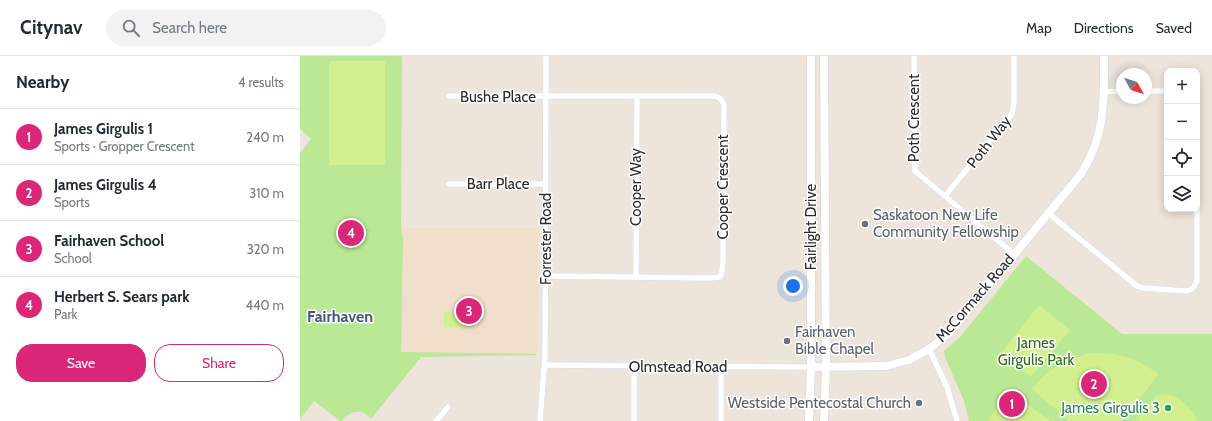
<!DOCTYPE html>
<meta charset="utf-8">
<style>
:root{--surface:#fff;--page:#f2f2f3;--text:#1f2937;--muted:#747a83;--line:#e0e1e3;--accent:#db2777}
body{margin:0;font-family:Cabin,sans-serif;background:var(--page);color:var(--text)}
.controls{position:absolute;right:12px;top:12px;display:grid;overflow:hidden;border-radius:8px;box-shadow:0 2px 10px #0003}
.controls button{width:36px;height:36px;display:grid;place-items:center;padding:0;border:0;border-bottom:1px solid var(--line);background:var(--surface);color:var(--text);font:20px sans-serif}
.compass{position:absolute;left:816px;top:12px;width:36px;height:36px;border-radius:50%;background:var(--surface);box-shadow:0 2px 10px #0003;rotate:129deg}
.you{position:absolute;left:493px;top:230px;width:14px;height:14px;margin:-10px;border:3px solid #fff;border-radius:50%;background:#1a73e8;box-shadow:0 0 0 6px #1a73e833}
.badge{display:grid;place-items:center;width:26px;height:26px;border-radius:50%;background:var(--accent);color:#fff;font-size:13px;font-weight:700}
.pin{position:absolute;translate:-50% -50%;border:2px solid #fff;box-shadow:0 1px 4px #0006}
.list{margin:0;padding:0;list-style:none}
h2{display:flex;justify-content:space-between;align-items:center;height:52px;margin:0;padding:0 16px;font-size:17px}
h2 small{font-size:13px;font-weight:400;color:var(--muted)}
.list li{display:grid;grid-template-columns:26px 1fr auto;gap:12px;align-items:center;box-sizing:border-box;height:56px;padding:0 16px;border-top:1px solid var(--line)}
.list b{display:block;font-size:15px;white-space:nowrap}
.list p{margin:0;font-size:13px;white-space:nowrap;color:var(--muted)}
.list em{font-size:13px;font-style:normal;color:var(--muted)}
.actions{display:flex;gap:8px;padding:12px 16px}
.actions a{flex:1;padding:9px 0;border:1px solid var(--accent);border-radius:16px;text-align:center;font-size:14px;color:var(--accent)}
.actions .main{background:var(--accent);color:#fff}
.icon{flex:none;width:22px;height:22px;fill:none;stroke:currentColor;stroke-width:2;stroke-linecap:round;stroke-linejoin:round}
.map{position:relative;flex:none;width:912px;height:365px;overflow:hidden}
header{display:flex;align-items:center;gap:24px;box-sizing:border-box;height:56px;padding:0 20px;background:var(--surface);border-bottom:1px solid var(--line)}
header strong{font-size:19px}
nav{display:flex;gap:22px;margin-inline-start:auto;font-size:14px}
.search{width:280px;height:36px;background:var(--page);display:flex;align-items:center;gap:10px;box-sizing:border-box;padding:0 14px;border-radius:22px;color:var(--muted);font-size:15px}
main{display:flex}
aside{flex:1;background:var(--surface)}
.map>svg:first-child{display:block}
</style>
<header>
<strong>Citynav</strong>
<div class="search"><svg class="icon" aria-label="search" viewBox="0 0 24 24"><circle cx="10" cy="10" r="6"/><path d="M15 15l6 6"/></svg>Search here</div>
<nav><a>Map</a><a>Directions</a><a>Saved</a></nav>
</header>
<main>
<aside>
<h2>Nearby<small>4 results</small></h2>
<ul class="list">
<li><span class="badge">1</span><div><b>James Girgulis 1</b><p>Sports · Gropper Crescent</p></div><em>240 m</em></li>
<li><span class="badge">2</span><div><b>James Girgulis 4</b><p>Sports</p></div><em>310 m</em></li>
<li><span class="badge">3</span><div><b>Fairhaven School</b><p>School</p></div><em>320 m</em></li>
<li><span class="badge">4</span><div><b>Herbert S. Sears park</b><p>Park</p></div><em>440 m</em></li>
</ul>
<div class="actions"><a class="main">Save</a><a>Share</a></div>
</aside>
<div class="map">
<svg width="912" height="365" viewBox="0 0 912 365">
<rect width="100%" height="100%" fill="#ede4db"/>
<path fill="#f0dfca" d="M101,172H238L237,298L100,296L103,214Z"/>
<g fill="#bae894">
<path d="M0,0H102L101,172L103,183L101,296L237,298V299L121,301L71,363C63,352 49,354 42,365H40L14,345L0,363V97L11,83L0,73Z"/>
<path d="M726,200L822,278H912V365H669L664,345L645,301L644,295L660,281Z"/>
</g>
<g fill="#d2f08f">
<rect x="29" y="5" width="56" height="104"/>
<path d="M739,249L770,274L731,321L701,297Z"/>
<path d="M144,256L169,257V271H144Z"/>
<path d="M789,297C818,296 835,301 859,318L823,365H769L732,333C748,312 764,305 789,297Z"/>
<path d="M712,336L750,365H689L702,340Z"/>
<path d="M864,338C880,340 891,352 898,365H837L856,340Z"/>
</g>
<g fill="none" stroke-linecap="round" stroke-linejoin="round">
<defs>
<g id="street">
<path d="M614,0L615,115L714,198"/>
<path d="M846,35H867"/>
<path d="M804,36L822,35"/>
<path d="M149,40H415L420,42L424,48L423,204L422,216L420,221L410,222L246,220"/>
<path d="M897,44V104"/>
<path d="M149,128H246"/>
<path d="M645,140L712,58L714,47V0"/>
<path d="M748,157L837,230L844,232L887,235L892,233L897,226V153"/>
<path d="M336,220L337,41"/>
<path d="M629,293L647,331L657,365"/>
<path d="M245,309L511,311"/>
<path d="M136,365L148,351"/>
<path d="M240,365L245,300L246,0"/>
<path d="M334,365V311"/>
<path d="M421,365V311"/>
</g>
<g id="secondary">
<path d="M511,311L586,310L609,304L629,293L649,277L781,118C806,78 804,45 804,0"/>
<path d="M509,365L511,311V0"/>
<path d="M524,365L526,311L524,0"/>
</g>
</defs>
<use href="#street" stroke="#d0d6e4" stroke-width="6"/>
<use href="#secondary" stroke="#d0d6e4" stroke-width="9"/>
<use href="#street" stroke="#fff" stroke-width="5.5"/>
<use href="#secondary" stroke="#fff" stroke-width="8"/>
</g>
<g fill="#6b7280" stroke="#fff" stroke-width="1.5">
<circle cx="565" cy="168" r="4"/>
<circle cx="487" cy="285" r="4"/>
<circle cx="619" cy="347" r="4"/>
</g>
<circle fill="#2e9e5b" stroke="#fff" stroke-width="1.5" cx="868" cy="352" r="4"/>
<g text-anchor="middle" stroke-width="3" stroke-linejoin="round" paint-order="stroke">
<g font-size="15" fill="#2a2a2a" stroke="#fff">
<text x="198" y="46">Bushe Place</text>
<text transform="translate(614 62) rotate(-90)" y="5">Poth Crescent</text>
<text transform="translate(689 86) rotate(-52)" y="5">Poth Way</text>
<text x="198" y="133">Barr Place</text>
<text transform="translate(336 131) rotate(-90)" y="5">Cooper Way</text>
<text transform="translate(423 131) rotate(-90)" y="5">Cooper Crescent</text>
<text transform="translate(511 171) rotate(-90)" y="5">Fairlight Drive</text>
<text transform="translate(246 183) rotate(-90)" y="5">Forrester Road</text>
<text transform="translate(675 242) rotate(-49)" y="5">McCormack Road</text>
<text x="378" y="316">Olmstead Road</text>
</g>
<g font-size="15" fill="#5b616d" stroke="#fff" text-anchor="start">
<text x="573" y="164">Saskatoon New Life<tspan x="573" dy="17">Community Fellowship</tspan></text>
<text x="495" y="281">Fairhaven<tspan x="495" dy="17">Bible Chapel</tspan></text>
<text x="611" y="352" text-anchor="end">Westside Pentecostal Church</text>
</g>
<g font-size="15" fill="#316d15" stroke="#fff">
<text x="736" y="292">James<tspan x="736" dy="17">Girgulis Park</tspan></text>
</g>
<g font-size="15" fill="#27864d" stroke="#fff" text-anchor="end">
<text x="860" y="357">James Girgulis 3</text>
</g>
<g font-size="16" font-weight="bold" fill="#47577e" stroke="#fff">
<text x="40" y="266">Fairhaven</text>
</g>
</g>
</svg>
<div class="controls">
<button>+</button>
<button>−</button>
<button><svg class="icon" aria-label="locate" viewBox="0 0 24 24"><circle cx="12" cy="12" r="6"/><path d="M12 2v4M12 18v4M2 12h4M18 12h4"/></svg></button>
<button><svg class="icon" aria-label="layers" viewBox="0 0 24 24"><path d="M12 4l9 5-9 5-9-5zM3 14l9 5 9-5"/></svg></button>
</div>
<svg class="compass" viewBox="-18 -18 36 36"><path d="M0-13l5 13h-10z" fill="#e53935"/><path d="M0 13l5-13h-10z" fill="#747a83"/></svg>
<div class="you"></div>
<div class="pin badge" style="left:712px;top:348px">1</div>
<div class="pin badge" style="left:794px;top:328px">2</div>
<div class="pin badge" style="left:169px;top:255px">3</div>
<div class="pin badge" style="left:51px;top:177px">4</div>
</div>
</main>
